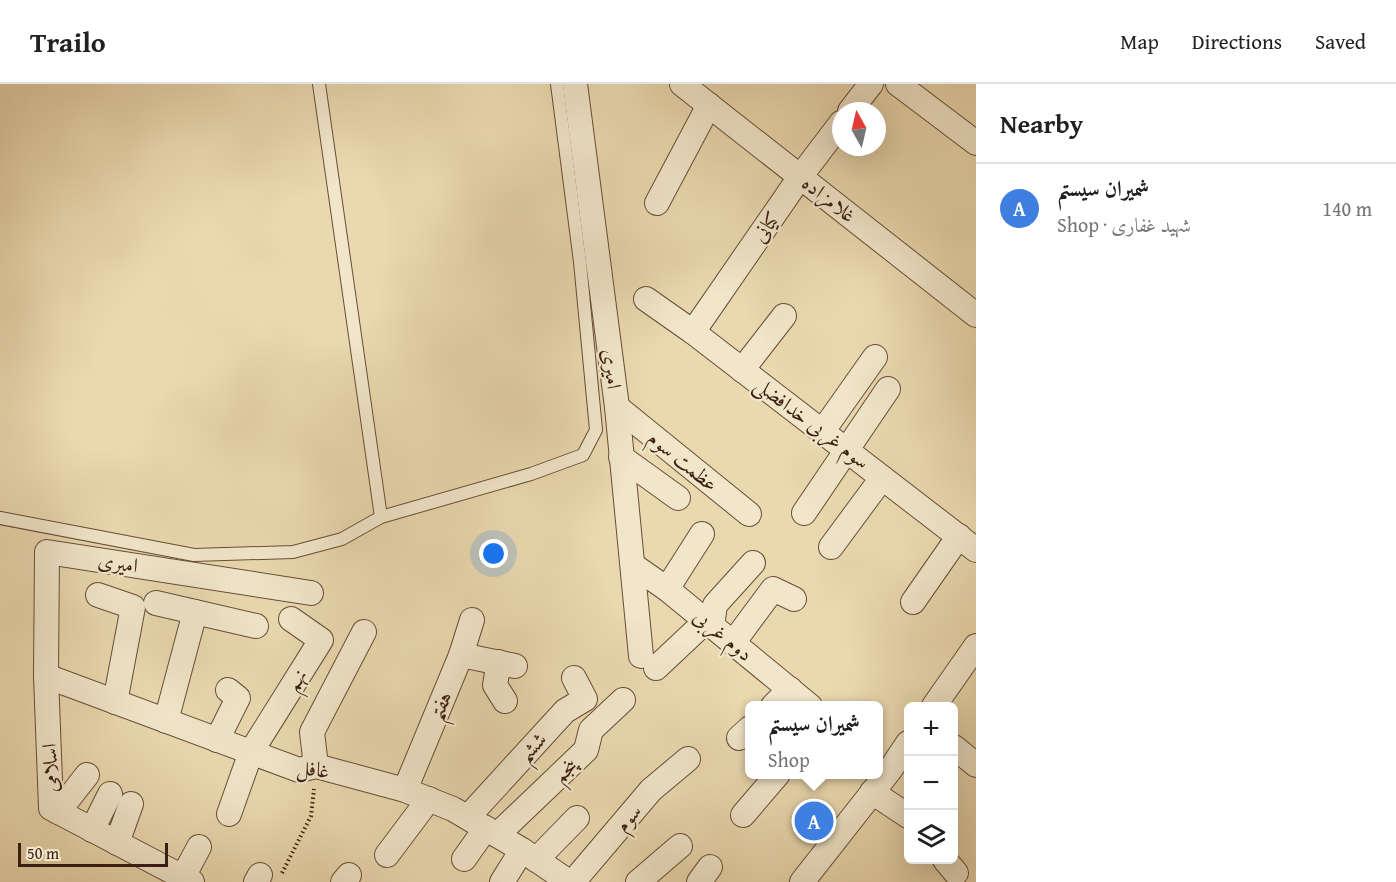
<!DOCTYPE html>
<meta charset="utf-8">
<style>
:root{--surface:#fff;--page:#f6f6f6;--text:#202124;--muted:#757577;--line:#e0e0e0;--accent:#db2777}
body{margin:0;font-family:"Gentium Book Plus",Amiri,serif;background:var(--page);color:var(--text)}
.controls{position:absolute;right:18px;bottom:18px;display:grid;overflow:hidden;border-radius:9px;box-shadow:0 6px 24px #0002}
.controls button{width:54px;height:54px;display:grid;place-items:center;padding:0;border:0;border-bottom:2px solid var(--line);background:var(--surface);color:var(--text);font:30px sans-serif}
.compass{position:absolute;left:832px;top:18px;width:54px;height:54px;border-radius:50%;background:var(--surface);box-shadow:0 6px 24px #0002;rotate:352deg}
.scale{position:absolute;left:18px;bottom:15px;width:150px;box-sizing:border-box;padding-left:6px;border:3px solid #3b1f12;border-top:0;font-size:16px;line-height:21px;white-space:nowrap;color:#3b1f12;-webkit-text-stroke:4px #f1e6ca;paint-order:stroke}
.you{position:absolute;left:494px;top:470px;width:21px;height:21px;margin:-15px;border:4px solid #fff;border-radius:50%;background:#1a73e8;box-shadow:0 0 0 9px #1a73e833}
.badge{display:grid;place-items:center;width:39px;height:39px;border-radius:50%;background:var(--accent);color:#fff;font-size:20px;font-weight:700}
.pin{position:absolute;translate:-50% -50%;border:3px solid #fff;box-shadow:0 2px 6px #0006}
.popup{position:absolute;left:745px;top:617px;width:138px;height:78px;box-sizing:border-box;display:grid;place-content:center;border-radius:9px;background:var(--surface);filter:drop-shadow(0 2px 4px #0005);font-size:20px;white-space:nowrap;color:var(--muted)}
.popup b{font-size:22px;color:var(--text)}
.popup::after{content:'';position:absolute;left:50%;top:100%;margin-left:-12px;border:12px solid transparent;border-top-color:var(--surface)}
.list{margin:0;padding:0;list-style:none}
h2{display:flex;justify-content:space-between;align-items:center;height:78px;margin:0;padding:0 24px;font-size:26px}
h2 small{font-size:20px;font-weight:400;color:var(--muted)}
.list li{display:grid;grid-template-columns:39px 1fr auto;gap:18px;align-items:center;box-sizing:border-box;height:90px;padding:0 24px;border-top:2px solid var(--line)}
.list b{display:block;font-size:22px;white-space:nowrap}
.list p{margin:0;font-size:20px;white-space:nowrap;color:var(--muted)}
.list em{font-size:20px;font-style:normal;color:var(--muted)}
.icon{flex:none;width:33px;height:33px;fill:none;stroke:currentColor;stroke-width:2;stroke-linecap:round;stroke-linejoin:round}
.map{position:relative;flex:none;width:976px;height:798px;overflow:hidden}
header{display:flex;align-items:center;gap:36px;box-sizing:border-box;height:84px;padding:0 30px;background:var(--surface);border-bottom:2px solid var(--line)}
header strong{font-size:28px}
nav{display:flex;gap:33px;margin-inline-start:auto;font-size:21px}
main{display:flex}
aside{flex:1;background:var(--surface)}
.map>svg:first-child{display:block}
</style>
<header>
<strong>Trailo</strong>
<nav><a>Map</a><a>Directions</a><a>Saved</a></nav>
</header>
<main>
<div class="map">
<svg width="976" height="798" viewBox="0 0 976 798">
<rect width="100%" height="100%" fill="#ead8ae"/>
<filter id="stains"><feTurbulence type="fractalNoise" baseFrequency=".00333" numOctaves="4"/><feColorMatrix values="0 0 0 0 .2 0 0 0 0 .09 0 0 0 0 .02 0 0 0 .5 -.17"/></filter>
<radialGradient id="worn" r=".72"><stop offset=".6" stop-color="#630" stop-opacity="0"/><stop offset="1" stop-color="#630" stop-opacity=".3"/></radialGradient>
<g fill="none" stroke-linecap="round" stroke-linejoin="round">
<defs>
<g id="lane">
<path d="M319,0L381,433"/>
<path d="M0,434L194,471L293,468L342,455L381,433L531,390L583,371L596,346L580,178L557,0"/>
</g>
<g id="street">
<path d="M575,0L617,323L641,572"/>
<path d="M682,0L976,231"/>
<path d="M898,0L976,59"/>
<path d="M850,27L871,0"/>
<path d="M657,119L709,21"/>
<path d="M646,215L693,248L976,466"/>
<path d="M693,248L800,93L841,39"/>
<path d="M742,286L784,232"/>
<path d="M617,323L749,430"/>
<path d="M822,348L875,273"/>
<path d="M621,373L678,414"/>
<path d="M804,429L888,305"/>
<path d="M831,463L882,394"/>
<path d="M634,482L667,505L810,622"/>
<path d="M667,505L702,450"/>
<path d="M98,511L133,523L115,618"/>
<path d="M913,518L959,452"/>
<path d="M156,519L256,542"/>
<path d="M712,542L715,521L753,479"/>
<path d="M733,559L773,505L794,515"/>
<path d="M461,571L515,582"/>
<path d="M499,578L495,601L505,617"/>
<path d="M656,584L706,537"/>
<path d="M46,592L299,686L316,682L405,706L453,725L522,766L569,798"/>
<path d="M773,622L790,605"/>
<path d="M934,622L976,562"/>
<path d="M166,637L195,528"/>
<path d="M739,654L750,644"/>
<path d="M217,656L238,614L228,606"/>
<path d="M954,663L976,681"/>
<path d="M316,682L312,648L364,548"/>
<path d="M405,706L461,571L472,536"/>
<path d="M872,708L908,732"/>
<path d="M58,728L87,691"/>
<path d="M229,730L251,668L321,556L291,535"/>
<path d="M743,731L778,690"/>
<path d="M468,733L565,627L585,615L574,594"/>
<path d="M92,746L110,710"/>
<path d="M497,751L586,666L591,646L623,616"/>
<path d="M117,759L131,720"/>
<path d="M387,771L429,715"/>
<path d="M464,775L486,744"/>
<path d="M536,776L577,734"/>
<path d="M945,776L956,789"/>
<path d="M183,793L199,763"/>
<path d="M192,798L51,724L46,592L47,468L311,509"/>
<path d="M256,798L260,791"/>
<path d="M343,798L349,791"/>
<path d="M502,798L522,766"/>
<path d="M573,798L651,706L688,675"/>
<path d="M638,798L680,762"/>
<path d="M699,798L710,783"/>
<path d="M802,798L890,686L908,659"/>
</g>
</defs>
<use href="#lane" stroke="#674d39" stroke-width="14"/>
<use href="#street" stroke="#674d39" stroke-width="26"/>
<path stroke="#3b1f12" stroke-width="4" stroke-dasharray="1.5 3" stroke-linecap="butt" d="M282,789L311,732L314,705"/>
<use href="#lane" stroke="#f1e6ca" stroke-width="12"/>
<use href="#street" stroke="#f1e6ca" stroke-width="24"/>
</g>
<g text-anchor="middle" stroke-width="4.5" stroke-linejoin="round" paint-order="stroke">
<g font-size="21" fill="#3b1f12" stroke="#f1e6ca">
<text transform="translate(829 115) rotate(38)" y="7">غلامزاده</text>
<text transform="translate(766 143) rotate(-55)" y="7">کیانی</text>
<text transform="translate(612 285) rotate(83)" y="7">امیری</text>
<text transform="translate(812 339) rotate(37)" y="7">سوم غربی خدافضلی</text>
<text transform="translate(683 377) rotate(39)" y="7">عظمت سوم</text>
<text transform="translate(118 479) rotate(9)" y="7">امیری</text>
<text transform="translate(723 551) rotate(39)" y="7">دوم غربی</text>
<text transform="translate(296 596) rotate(-58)" y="7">نهم</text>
<text transform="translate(440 622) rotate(-67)" y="7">هفتم</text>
<text transform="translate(532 663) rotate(-47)" y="7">ششم</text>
<text transform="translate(50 684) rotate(-92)" y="7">اسلامی</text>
<text transform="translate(313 685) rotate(7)" y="7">غافل</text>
<text transform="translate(565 686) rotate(-44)" y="7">پنجم</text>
<text transform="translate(628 734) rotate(-50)" y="7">سوم</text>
</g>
</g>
<rect width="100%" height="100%" filter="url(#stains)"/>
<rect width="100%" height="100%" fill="url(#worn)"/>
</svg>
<div class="controls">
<button>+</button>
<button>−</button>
<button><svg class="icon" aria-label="layers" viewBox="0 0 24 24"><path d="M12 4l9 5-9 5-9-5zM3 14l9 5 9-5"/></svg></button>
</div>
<svg class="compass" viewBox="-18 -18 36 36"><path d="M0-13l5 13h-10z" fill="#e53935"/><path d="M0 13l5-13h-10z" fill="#757577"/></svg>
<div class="scale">50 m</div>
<div class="you"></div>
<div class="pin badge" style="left:814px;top:737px;background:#3f7fe0">A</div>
<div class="popup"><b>شمیران سیستم</b>Shop</div>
</div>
<aside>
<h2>Nearby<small></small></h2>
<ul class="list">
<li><span class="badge" style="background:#3f7fe0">A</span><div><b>شمیران سیستم</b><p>Shop · شهید غفاری</p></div><em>140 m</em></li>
</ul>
</aside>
</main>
